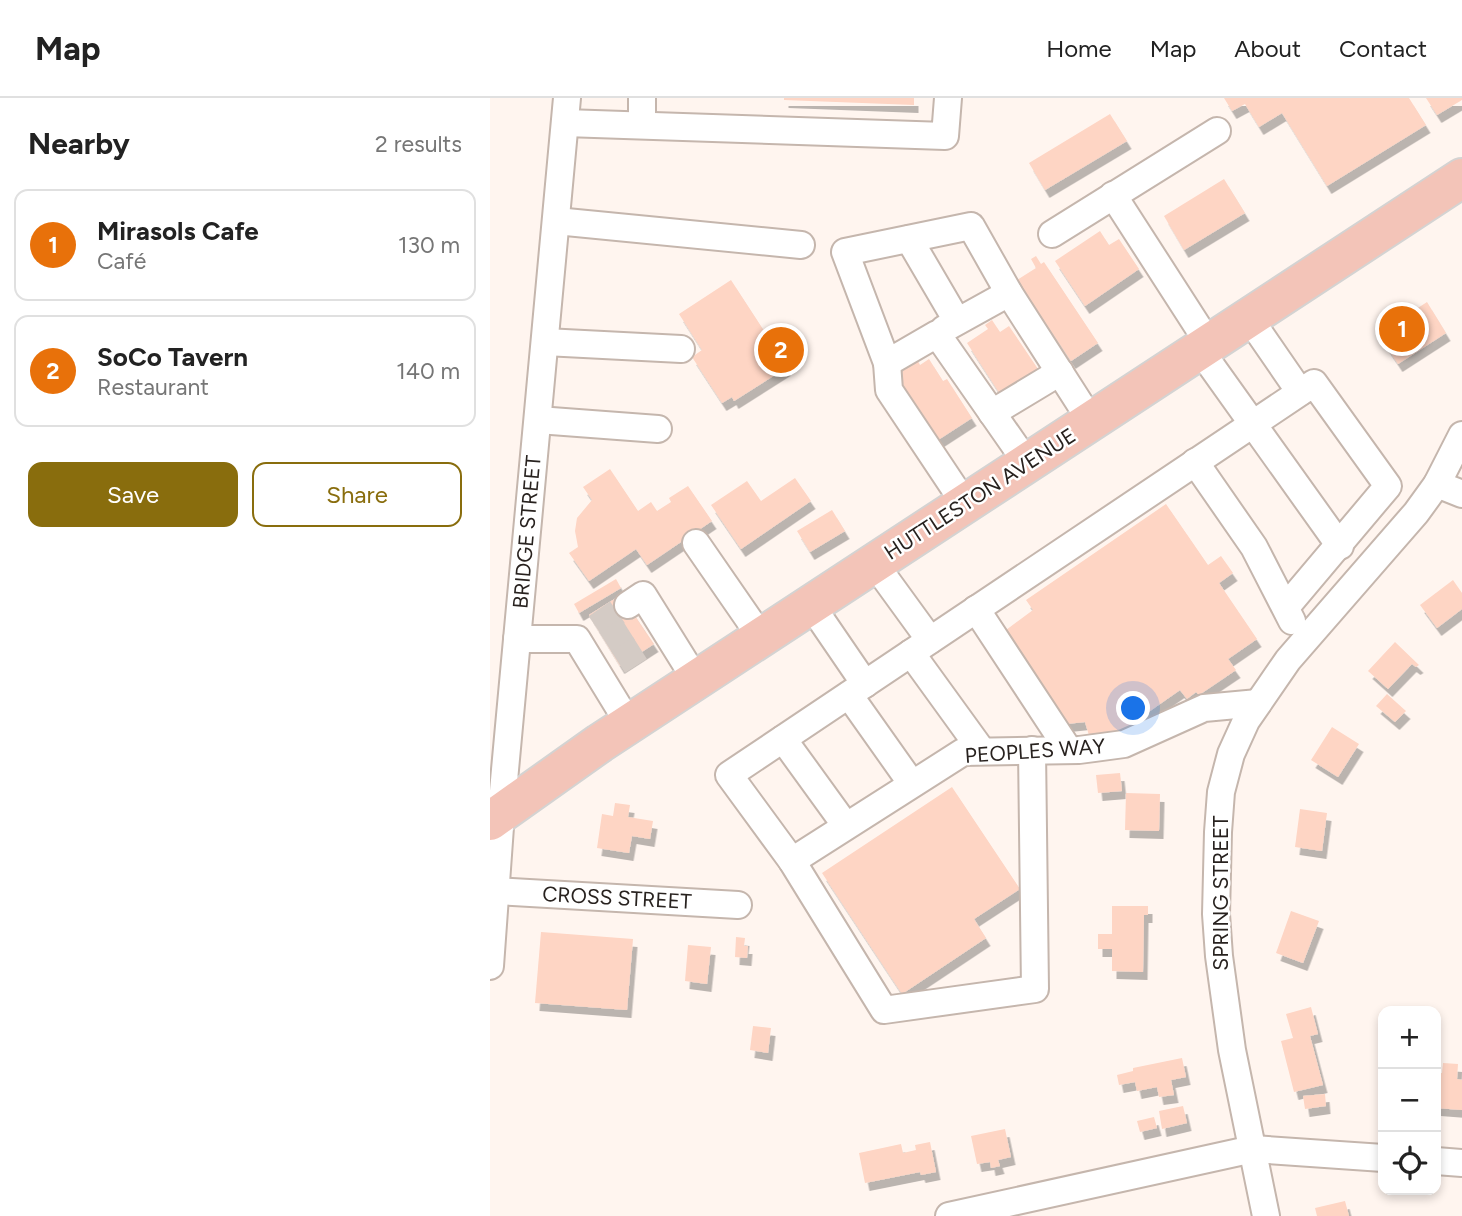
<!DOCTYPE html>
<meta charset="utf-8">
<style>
:root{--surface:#fff;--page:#f2f2f2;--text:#222;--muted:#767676;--line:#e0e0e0;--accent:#896d0d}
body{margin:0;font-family:Figtree,sans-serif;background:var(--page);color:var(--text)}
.controls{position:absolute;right:21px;bottom:21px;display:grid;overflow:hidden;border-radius:14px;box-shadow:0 4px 10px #0003}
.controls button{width:63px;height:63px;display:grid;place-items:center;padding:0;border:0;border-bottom:2px solid var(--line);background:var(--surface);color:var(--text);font:35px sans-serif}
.you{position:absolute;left:644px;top:611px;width:24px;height:24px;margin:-18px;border:5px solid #fff;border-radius:50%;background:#1a73e8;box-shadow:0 0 0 10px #1a73e833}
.badge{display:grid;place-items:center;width:46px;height:46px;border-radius:50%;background:var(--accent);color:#fff;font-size:23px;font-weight:700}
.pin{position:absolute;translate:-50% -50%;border:4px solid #fff;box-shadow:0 2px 7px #0006}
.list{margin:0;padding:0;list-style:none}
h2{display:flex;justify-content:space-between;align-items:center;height:91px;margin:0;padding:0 28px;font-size:30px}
h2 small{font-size:23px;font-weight:400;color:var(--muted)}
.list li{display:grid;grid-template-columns:46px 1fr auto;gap:21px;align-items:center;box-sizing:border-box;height:112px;margin:0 14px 14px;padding:0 14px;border:2px solid var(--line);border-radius:14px}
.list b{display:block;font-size:26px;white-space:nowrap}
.list p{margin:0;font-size:23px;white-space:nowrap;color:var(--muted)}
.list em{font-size:23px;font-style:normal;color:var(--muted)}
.actions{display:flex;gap:14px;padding:21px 28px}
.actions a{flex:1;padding:16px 0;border:2px solid var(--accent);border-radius:14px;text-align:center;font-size:24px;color:var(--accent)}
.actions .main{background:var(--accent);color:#fff}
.icon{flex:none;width:38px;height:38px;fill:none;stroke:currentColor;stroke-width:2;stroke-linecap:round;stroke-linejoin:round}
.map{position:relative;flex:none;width:972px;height:1118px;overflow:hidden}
header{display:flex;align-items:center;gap:42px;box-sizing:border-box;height:98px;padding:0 35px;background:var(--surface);border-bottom:2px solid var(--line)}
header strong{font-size:33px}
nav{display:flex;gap:38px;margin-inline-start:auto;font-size:24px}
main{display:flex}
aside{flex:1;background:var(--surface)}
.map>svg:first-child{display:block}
</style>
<header>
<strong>Map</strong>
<nav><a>Home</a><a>Map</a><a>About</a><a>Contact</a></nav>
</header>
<main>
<aside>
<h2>Nearby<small>2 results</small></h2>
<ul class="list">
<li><span class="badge" style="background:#e8710a">1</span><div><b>Mirasols Cafe</b><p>Café</p></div><em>130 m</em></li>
<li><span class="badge" style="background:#e8710a">2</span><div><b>SoCo Tavern</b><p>Restaurant</p></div><em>140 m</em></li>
</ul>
<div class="actions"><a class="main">Save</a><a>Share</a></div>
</aside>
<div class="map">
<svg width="972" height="1118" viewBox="0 0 972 1118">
<defs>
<filter id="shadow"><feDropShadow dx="4.5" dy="8" stdDeviation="0" flood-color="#0004"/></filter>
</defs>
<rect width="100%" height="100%" fill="#fff5ef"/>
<g fill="#fed5c4" filter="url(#shadow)">
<path d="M294,0H424V7L294,2Z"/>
<path d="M734,0H919L936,27L837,88L792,15L769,29L755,6L742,13Z"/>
<path d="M936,0H972V2L947,17Z"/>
<path d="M620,16L637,43L555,92L539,65Z"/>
<path d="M734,81L755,115L694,152L674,118Z"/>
<path d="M610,133L619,147L629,141L649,171L595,208L565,163Z"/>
<path d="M546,158L551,166L554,164L608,245L581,263L527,182L546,170L541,161Z"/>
<path d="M241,182L284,248L290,243L299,258L291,262L296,270L244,303L242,299L232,305L202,259L212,252L189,216Z"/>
<path d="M937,204L956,235L908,266L888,236Z"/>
<path d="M502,222L510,234L519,228L548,271L510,296L477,245L498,231L495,227Z"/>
<path d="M439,261L453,283L457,281L482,320L445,344L403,279L428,263L430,267Z"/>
<path d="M120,371L148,413L161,404L167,413L181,404L179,400L198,388L222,423L157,467L146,451L99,483L79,455L88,449L85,433L87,420L102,402L93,389Z"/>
<path d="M305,380L321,403L251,451L221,407L257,383L271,403Z"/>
<path d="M676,406L718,467L731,458L743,475L729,485L767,541L738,561L746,572L709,597L706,594L697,601L690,592L627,636L601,644L595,624L576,626L516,532L543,512L536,502Z"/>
<path d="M342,412L355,433L320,454L307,433Z"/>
<path d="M126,481L131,490L89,515L84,506Z"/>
<path d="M963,482L972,495V511L947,530L930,507Z"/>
<path d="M131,497L164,546L130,568L99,517Z"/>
<path d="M905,544L929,567L926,569L922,566L898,591L878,573Z"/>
<path d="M897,596L916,613L905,624L886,608Z"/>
<path d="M842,629L869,646L848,679L821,662Z"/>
<path d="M630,675L632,693L608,695L606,677Z"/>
<path d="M462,689L530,791L484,821L496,840L412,896L332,775Z"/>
<path d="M636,695L670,696L669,733L635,732Z"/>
<path d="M125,705L140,707L138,719L163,723L160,741L142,738L139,755L107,750L112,716L123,718Z"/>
<path d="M810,711L837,715L832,753L805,749Z"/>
<path d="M622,808H658V817H654L653,874L622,873V851H608V836H622Z"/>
<path d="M801,813L829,823L813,865L786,855Z"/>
<path d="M51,834L143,841L137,912L45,905Z"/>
<path d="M246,839L255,840L254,848H258L257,860L245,859Z"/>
<path d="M198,847L221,849L217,886L195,883Z"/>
<path d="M821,909L828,936L820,938L833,987L804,994L791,943L803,940L796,916Z"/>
<path d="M263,928L281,930L278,955L260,952Z"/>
<path d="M692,960L696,979L681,982L684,997L669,999L667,989L647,993L645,984L629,987L627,977L643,973V970Z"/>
<path d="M953,965L968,966L967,981L972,982V1012L946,1010V975H952Z"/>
<path d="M835,996L836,1008L815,1011L813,998Z"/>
<path d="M693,1008L697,1025L672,1031L669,1013Z"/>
<path d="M664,1019L667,1030L650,1034L647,1023Z"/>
<path d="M515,1031L521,1059L508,1062L510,1068L501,1070L500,1064L487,1066L481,1038Z"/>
<path d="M440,1044L446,1074L431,1077L430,1074L375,1085L369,1055L411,1046L413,1055L426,1052L425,1047Z"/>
<path d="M855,1103L859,1118H827L825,1110Z"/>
</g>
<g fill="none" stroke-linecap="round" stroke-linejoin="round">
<g stroke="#d4cbc5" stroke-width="26" stroke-dasharray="26 13" stroke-linecap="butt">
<path d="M106,529L138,507"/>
<path d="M116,545L149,524"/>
<path d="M128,564L161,543"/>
</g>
<defs>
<g id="minor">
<path d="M75,25L455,38L458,0"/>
<path d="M152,26V0"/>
<path d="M623,97L719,246"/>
<path d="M66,123L311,147"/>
<path d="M562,136L727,33"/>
<path d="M419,141L467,223"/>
<path d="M759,220L810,294"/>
<path d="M454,231L519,195"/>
<path d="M55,244L191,251"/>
<path d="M710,252L850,448"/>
<path d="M397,265L399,292L475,406"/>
<path d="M502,315L570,274"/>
<path d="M48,322L168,331"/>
<path d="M705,364L764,449L802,523"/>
<path d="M537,365L447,236L397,265L355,154L481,128L519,195L601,323"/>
<path d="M947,386L972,396"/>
<path d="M206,445L271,539"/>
<path d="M384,465L440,542"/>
<path d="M138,507L153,497L206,582"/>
<path d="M321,507L375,586"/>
<path d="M486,511L578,651"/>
<path d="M27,541H87L139,626"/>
<path d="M421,555L492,653"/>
<path d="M359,597L422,686"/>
<path d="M293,641L356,728"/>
<path d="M542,652L545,891L394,912L302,763L239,677L824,285L898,388L796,509"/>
<path d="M302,763L473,654L589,652L634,646L714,610L768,605"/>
<path d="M6,793L248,807"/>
<path d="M0,868L11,715L77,0"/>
<path d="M946,1063L972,1065"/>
<path d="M459,1118L763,1051L893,1060"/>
<path d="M776,1118L742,952L729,858L726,816L728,734L731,694L741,656L756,623L798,562L926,415L947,386L972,337"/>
</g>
<path id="highway" d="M0,723L110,645L972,80"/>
</defs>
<use href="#minor" stroke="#c5b6ad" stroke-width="30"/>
<use href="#highway" stroke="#d4d3d2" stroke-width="42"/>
<use href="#minor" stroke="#fff" stroke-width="26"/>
<use href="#highway" stroke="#f3c4b8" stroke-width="38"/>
</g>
<g text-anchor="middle" stroke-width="5" stroke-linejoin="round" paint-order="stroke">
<g font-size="21" fill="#28221f" stroke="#fff">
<text transform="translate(490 396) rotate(-33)" y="7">HUTTLESTON AVENUE</text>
<text transform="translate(37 434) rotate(-85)" y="7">BRIDGE STREET</text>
<text transform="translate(545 653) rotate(-4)" y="7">PEOPLES WAY</text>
<text transform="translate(731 795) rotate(-90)" y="7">SPRING STREET</text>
<text transform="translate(127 800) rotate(3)" y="7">CROSS STREET</text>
</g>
</g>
</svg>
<div class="controls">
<button>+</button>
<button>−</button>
<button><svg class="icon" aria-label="locate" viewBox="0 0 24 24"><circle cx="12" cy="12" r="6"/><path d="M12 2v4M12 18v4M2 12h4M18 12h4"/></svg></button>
</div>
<div class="you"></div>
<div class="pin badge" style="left:912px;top:231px;background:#e8710a">1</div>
<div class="pin badge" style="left:291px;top:252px;background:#e8710a">2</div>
</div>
</main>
